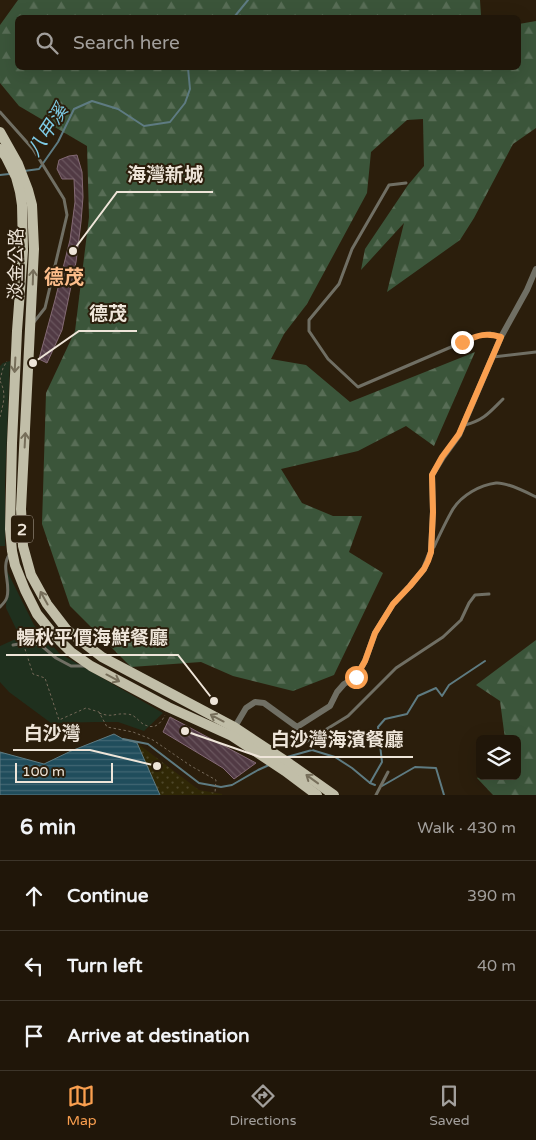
<!DOCTYPE html>
<meta charset="utf-8">
<style>
:root{--surface:#201609;--page:#2d2317;--text:#f1f3f6;--muted:#a29f9c;--line:#3d352a;--accent:#fa9f4f}
body{margin:0;font-family:"Varela Round","Noto Sans TC",sans-serif;background:var(--page);color:var(--text)}
.controls{position:absolute;right:15px;bottom:15px;display:grid;overflow:hidden;border-radius:8px;box-shadow:0 5px 20px #0002}
.controls button{width:45px;height:45px;display:grid;place-items:center;padding:0;border:0;border-bottom:1px solid var(--line);background:var(--surface);color:var(--text);font:25px sans-serif}
.scale{position:absolute;left:15px;bottom:12px;width:98px;box-sizing:border-box;padding-left:5px;border:2px solid #eee5d9;border-top:0;font-size:14px;line-height:18px;white-space:nowrap;color:#eee5d9;-webkit-text-stroke:4px #2b1e0c;paint-order:stroke}
.stop{position:absolute;width:15px;height:15px;margin:-11px;border:4px solid #fa9f4f;border-radius:50%;background:#fff}
.stop.end{background:#fa9f4f;border-color:#fff;box-shadow:0 1px 5px #0008}
.list{margin:0;padding:0;list-style:none}
h2{display:flex;justify-content:space-between;align-items:center;height:65px;margin:0;padding:0 20px;font-size:21px}
h2 small{font-size:16px;font-weight:400;color:var(--muted)}
.list li{display:grid;grid-template-columns:32px 1fr auto;gap:15px;align-items:center;box-sizing:border-box;height:70px;padding:0 20px;border-top:1px solid var(--line)}
.list b{display:block;font-size:19px;white-space:nowrap}
.list em{font-size:16px;font-style:normal;color:var(--muted)}
.icon{flex:none;width:28px;height:28px;fill:none;stroke:currentColor;stroke-width:2;stroke-linecap:round;stroke-linejoin:round}
.map{position:relative;flex:none;width:536px;height:795px;overflow:hidden}
.search{position:absolute;background:var(--surface);box-shadow:0 5px 20px #0002;left:15px;right:15px;top:15px;height:55px;display:flex;align-items:center;gap:12px;box-sizing:border-box;padding:0 18px;border-radius:8px;color:var(--muted);font-size:19px}
.sheet{height:275px;background:var(--surface)}
nav{display:flex;justify-content:space-around;align-items:center;box-sizing:border-box;height:70px;border-top:1px solid var(--line);background:var(--surface);font-size:14px;color:var(--muted)}
nav a{display:grid;justify-items:center;gap:2px}
nav .on{color:var(--accent)}
.map>svg:first-child{display:block}
</style>
<div class="map">
<svg width="536" height="795" viewBox="0 0 536 795">
<defs>
<pattern id="forest-firs" width="22" height="20" patternUnits="userSpaceOnUse" patternTransform="scale(1.25)"><rect width="22" height="20" fill="#3b553a"/><path d="M5 1l3.5 6h-7zM16 11l3.5 6h-7z" fill="#586d56"/></pattern>
<pattern id="sand-dots" width="8" height="8" patternUnits="userSpaceOnUse" patternTransform="scale(1.25)"><rect width="8" height="8" fill="#302806"/><path d="M2 2h.1M6 6h.1" fill="none" stroke="#4e472a" stroke-width="1.8" stroke-linecap="round"/></pattern>
<pattern id="water-rules" width="6" height="5" patternUnits="userSpaceOnUse" patternTransform="scale(1.25)"><rect width="6" height="5" fill="#204d5c"/><path d="M0 2.5h6" fill="none" stroke="#416673"/></pattern>
<pattern id="building-back-hatch" width="6" height="6" patternUnits="userSpaceOnUse" patternTransform="scale(1.25)"><rect width="6" height="6" fill="#513a44"/><path d="M-1 5l2 2M0 0l6 6M5-1l2 2" fill="none" stroke="#6a565e"/></pattern>
</defs>
<rect width="100%" height="100%" fill="#2b1e0c"/>
<g fill="url(#forest-firs)">
<path d="M18,0H480L481,15L492,17L18,18V68H518L519,24L536,21V128L513,144L474,218L460,240L387,292L404,223L361,270L365,249L408,185L424,166L423,119L407,120L371,152L367,193L307,304L284,334L271,359L306,365L350,402L475,352L434,446L406,426L358,451L281,469L302,503L333,516H362L349,552L383,573L334,675L293,691L233,676L201,662L131,667L70,606L42,524L46,393L75,331L89,217L87,146L19,106L0,83V25Z"/>
<path d="M536,640V795H493L477,778L480,776H517V739H505L500,701L476,685Z"/>
</g>
<path fill="url(#sand-dots)" d="M137,743L199,790L222,794V795H160Z"/>
<g fill="#1f301e">
<path d="M10,361L5,482V546H0V366L3,363Z"/>
<path d="M7,571L34,625L59,653L163,713L144,731L118,722H97L51,723L9,692L0,682V646L20,637L6,608Z"/>
</g>
<path fill="url(#water-rules)" stroke="#5e7b82" d="M114,734L123,739L137,743L160,795H0V752L44,764L71,751Z"/>
<g fill="none" stroke-linecap="round" stroke-linejoin="round">
<g stroke="#5e7b82" stroke-width="2">
<path d="M231,18L235,16L248,0"/>
<path d="M24,171L39,169L58,142L74,109L92,101L118,109L144,126L170,122L185,103L190,89L188,68"/>
<path d="M0,175L9,174"/>
<path d="M123,739L148,744L199,783L221,787L232,785L258,770L269,765"/>
<path d="M287,757L312,750L335,757L352,768L370,783L375,785"/>
<path d="M370,783L382,762L378,727L385,719L407,714L418,696L436,688L442,696L449,685L485,661"/>
<path d="M382,786L415,767L436,768L444,795"/>
</g>
</g>
<g fill="url(#building-back-hatch)" stroke="#846a75">
<path d="M77,155L82,172L83,197L81,222L76,262L62,330L47,363L39,359L55,300L70,240L75,202L74,179H62L57,169L59,160L69,156Z"/>
<path d="M170,717L256,763L234,779L223,768L163,732Z"/>
</g>
<g fill="none" stroke-linecap="round" stroke-linejoin="round">
<g stroke="#756959" stroke-width="1" stroke-dasharray="2.5 2.5" stroke-linecap="butt">
<path d="M12,278L14,244"/>
<path d="M0,380L3,368L7,361"/>
<path d="M0,381C7,394 3,404 0,417"/>
<path d="M25,649L33,674L45,678L59,720L86,708L99,712L107,727L133,732L153,740L191,766L216,780L215,793"/>
<path d="M99,713C113,718 114,713 126,714C135,714 137,720 143,724C154,730 160,725 165,715"/>
</g>
<g stroke="#706f64" stroke-width="3">
<path d="M0,112L33,149L64,199L67,215L45,308L34,322"/>
<path d="M406,183L389,185L352,249L339,284L309,320V331L328,359L358,387L479,335L490,333L500,337"/>
<path d="M493,357L536,352"/>
<path d="M465,425C484,420 489,413 503,399"/>
<path d="M434,547C440,534 446,521 453,509C462,495 480,485 496,483C507,482 526,492 536,497"/>
<path d="M0,607C3,604 6,601 7,597C11,583 0,566 10,554"/>
<path d="M13,645L32,642L43,647L56,658L71,666H86"/>
<path d="M269,747L279,745L304,743L348,716L396,668L443,637L461,620L469,603L475,595L489,594"/>
<path d="M376,795L388,772"/>
</g>
<path stroke="#706f64" stroke-width="6" d="M233,730L246,708L255,702L264,703L297,727L330,706L337,692L344,684L356,677L365,661L375,633L393,604L410,586L424,569L431,552L433,511L432,475L443,457L459,435L501,337L527,290L536,269"/>
<g stroke="#c1bea8" stroke-width="10">
<path d="M0,132L18,164L28,190L32,205L34,249L21,509L23,546L31,575L47,604L67,630L102,657L234,727L290,764L334,795"/>
<path d="M0,149L6,157L16,177L20,192L22,205L23,251L17,331L12,443L10,529L12,551L15,565L25,590L37,614L54,635L71,652L91,666L168,707L232,736L285,771L317,795"/>
</g>
</g>
<defs><path id="oneway-shaft" d="M-6 0H5M1.5-3L5.5 0L1.5 3" fill="none" stroke-width="1.6" stroke-linecap="round" stroke-linejoin="round" transform="scale(1.25)"/></defs>
<g stroke="#766e5a">
<use href="#oneway-shaft" transform="translate(33 277) rotate(-88)"/>
<use href="#oneway-shaft" transform="translate(15 365) rotate(93)"/>
<use href="#oneway-shaft" transform="translate(25 440) rotate(-87)"/>
<use href="#oneway-shaft" transform="translate(44 598) rotate(-119)"/>
<use href="#oneway-shaft" transform="translate(113 678) rotate(28)"/>
<use href="#oneway-shaft" transform="translate(217 718) rotate(-152)"/>
<use href="#oneway-shaft" transform="translate(312 779) rotate(-144)"/>
</g>
<g fill="none" stroke-linecap="round" stroke-linejoin="round">
<path stroke="#fa9f4f" stroke-width="6" d="M356,677L365,661L375,633L393,604L410,586L424,569L428,561L431,552L433,512L432,475L442,457L459,434L501,337C484,332 477,336 462,342"/>
</g>
<g text-anchor="middle" stroke-width="4" stroke-linejoin="round" paint-order="stroke">
<rect fill="#2b1e0c" stroke="#b4a99c" stroke-width="1" x="11" y="515.5" width="22" height="27" rx="4"/>
<g font-size="16" font-weight="bold" fill="#eee5d9">
<text x="22" y="535">2</text>
</g>
<g font-size="18" fill="#eee5d9" stroke="#2b1e0c">
<text transform="translate(16 264) rotate(-89)" y="6">淡金公路</text>
</g>
<g font-size="19" font-style="italic" fill="#7ecbe6" stroke="#2b1e0c">
<text transform="translate(47 130) rotate(-57)" y="7">八甲溪</text>
</g>
<g font-size="20" font-weight="bold" fill="#fdbd8a" stroke="#2b1e0c">
<text x="64" y="284">德茂</text>
</g>
</g>
<path fill="none" stroke="#eee5d9" stroke-width="2" d="M73 251L117 192H213M33 363L79 331H137M214 701L178 655H6M157 766L90 750H13M185 731L260 757H413"/>
<g fill="#eee5d9" stroke="#2b1e0c" stroke-width="2">
<circle cx="73" cy="251" r="5"/>
<circle cx="33" cy="363" r="5"/>
<circle cx="214" cy="701" r="5"/>
<circle cx="157" cy="766" r="5"/>
<circle cx="185" cy="731" r="5"/>
</g>
<g font-size="19" text-anchor="middle" font-weight="bold" fill="#eee5d9" stroke="#2b1e0c" stroke-width="4" stroke-linejoin="round" paint-order="stroke">
<text x="165" y="181">海灣新城</text>
<text x="108" y="320">德茂</text>
<text x="92" y="644">暢秋平價海鮮餐廳</text>
<text x="52" y="740">白沙灣</text>
<text x="337" y="746">白沙灣海濱餐廳</text>
</g>
</svg>
<div class="controls">
<button><svg class="icon" aria-label="layers" viewBox="0 0 24 24"><path d="M12 4l9 5-9 5-9-5zM3 14l9 5 9-5"/></svg></button>
</div>
<div class="scale">100 m</div>
<div class="stop" style="left:356px;top:677px"></div>
<div class="stop end" style="left:462px;top:342px"></div>
<div class="search"><svg class="icon" aria-label="search" viewBox="0 0 24 24"><circle cx="10" cy="10" r="6"/><path d="M15 15l6 6"/></svg>Search here</div>
</div>
<section class="sheet">
<h2>6 min<small>Walk · 430 m</small></h2>
<ul class="list">
<li><svg class="icon" aria-label="ahead" viewBox="0 0 24 24"><path d="M12 20V5M6 11l6-6 6 6"/></svg><div><b>Continue</b></div><em>390 m</em></li>
<li><svg class="icon" aria-label="left" viewBox="0 0 24 24"><path d="M17 20v-9H6M10 6l-5 5 5 5"/></svg><div><b>Turn left</b></div><em>40 m</em></li>
<li><svg class="icon" aria-label="arrive" viewBox="0 0 24 24"><path d="M6 21V4h12l-3 4 3 4H6"/></svg><div><b>Arrive at destination</b></div></li>
</ul>
</section>
<nav>
<a class="on"><svg class="icon" aria-label="map" viewBox="0 0 24 24"><path d="M3 6l6-2 6 2 6-2v14l-6 2-6-2-6 2zM9 4v14M15 6v14"/></svg>Map</a>
<a><svg class="icon" aria-label="directions" viewBox="0 0 24 24"><path d="M12 3l9 9-9 9-9-9zM9 14v-3h6M13 9l2 2-2 2"/></svg>Directions</a>
<a><svg class="icon" aria-label="saved" viewBox="0 0 24 24"><path d="M7 4h10v16l-5-4-5 4z"/></svg>Saved</a>
</nav>
